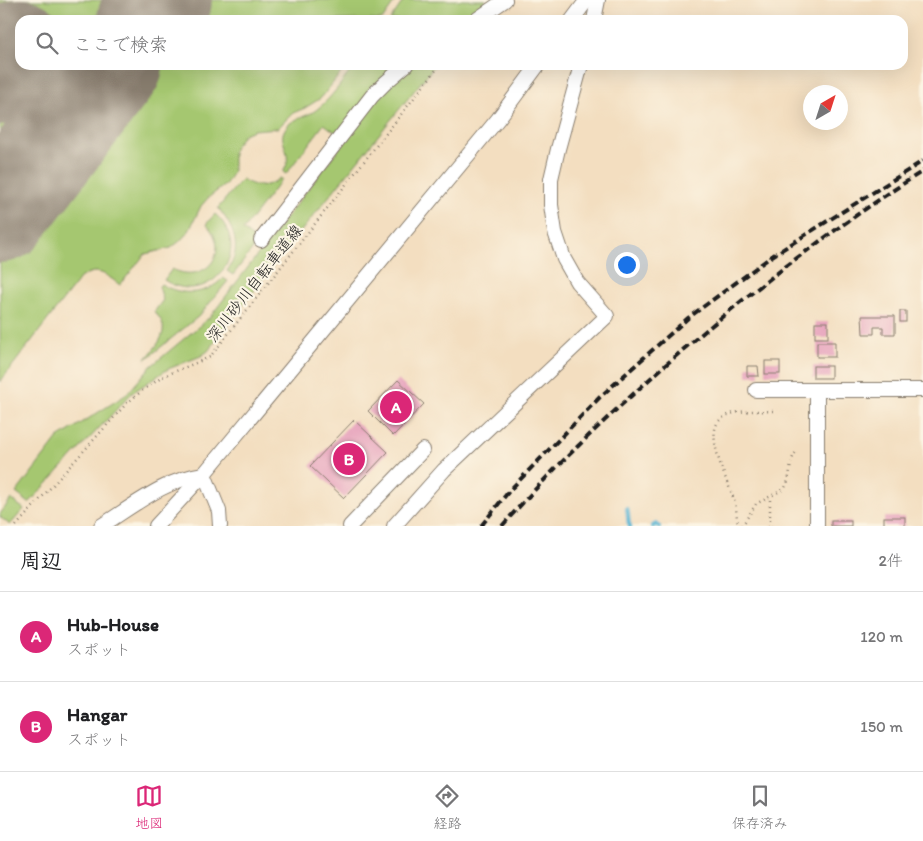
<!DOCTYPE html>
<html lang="ja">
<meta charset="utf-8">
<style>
:root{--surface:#fff;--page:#f2f2f2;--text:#202124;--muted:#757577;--line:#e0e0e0;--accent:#db2777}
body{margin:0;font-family:Itim,"Klee One",sans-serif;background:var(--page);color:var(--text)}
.compass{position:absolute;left:803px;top:85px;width:45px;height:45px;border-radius:50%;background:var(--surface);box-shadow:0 5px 20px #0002;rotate:39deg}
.you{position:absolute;left:626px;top:264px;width:18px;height:18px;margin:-12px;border:4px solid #fff;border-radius:50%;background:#1a73e8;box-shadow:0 0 0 8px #1a73e833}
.badge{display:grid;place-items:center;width:32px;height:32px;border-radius:50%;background:var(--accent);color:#fff;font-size:16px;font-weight:700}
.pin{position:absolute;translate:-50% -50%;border:2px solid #fff;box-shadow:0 1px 5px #0006}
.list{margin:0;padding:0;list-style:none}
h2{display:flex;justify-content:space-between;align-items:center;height:65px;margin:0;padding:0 20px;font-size:21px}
h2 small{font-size:16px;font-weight:400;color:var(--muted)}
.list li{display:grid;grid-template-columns:32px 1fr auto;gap:15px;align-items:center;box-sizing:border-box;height:90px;padding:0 20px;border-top:1px solid var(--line)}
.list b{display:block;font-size:19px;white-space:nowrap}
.list p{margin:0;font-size:16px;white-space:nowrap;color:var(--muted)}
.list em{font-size:16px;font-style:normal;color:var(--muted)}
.icon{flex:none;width:28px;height:28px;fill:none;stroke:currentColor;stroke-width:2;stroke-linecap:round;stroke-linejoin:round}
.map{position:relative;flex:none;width:923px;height:526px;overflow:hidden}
.search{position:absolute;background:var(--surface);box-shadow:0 5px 20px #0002;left:15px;right:15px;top:15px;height:55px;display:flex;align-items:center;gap:12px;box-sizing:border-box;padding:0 18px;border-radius:15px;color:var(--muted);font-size:19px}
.sheet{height:245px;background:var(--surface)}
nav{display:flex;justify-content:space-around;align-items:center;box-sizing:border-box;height:70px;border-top:1px solid var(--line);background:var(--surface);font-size:14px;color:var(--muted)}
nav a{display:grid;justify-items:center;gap:2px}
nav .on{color:var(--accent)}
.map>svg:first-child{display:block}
</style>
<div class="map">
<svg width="923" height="526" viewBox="0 0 923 526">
<rect width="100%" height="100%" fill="#fcf5e5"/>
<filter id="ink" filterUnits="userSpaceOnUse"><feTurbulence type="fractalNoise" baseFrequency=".02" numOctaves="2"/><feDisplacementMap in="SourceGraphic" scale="10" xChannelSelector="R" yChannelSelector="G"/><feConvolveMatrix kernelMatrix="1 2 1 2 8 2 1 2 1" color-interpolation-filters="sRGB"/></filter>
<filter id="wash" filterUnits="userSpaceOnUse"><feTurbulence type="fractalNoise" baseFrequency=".0096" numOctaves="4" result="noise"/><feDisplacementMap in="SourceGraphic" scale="20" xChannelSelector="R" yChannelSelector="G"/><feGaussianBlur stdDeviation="1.12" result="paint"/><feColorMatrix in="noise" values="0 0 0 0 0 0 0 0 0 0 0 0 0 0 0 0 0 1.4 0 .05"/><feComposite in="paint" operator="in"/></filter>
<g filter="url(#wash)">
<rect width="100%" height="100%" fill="#f3dec0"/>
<g fill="#a5c770" stroke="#607246">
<path d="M0,0H139L123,20H20V65H89L0,182Z"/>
<path d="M198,0H396L382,20H183Z"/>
<path d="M404,0H486L476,14L458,20H390Z"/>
<path d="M149,65H347L321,98L305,108L293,113L278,128L253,130L244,134L237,143L233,151V172L226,184L208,198L201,206L189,231L180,241L171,248L145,254L120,285C105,274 97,266 80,278L0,382V260Z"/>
<path d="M355,65H399L338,134L324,124L286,174L283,172C295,154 278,143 284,131C289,118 306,118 316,110C332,98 343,80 355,65Z"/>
<path d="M413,65H435L273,266L208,351L201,356L168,369L132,393L29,503L16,493L58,438L127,394L150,367L210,317L386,87Z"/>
<path d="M280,178L282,179L243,230L258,242L233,275L227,271C243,249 234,227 218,208L242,179C256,188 267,188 280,178Z"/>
<path d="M215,214C256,249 210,310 164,280L172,269C205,285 233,252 206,224Z"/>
<path d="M223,278L228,281L199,316L145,360C157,345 174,329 154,312L163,300L159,286L161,284C181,296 206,296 223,278Z"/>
<path d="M11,499L24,509L10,525L0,517V514Z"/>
</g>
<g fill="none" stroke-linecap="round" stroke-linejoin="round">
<g stroke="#53b1d2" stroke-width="4.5">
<path d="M627,509C629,514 627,521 630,526"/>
<path d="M653,526L656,524L659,526"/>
</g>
<g stroke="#887d6e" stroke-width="100">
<path d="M147,20L162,0"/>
<path d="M0,75L20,49"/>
<path d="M0,213L113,65"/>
</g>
</g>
<g id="blocks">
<g fill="#e498b7">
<rect x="900" y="311" width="6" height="11"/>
<path d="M862,316H895V334H883V327H874V334H863Z"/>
<rect x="815" y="322" width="13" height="16"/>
<rect x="817" y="342" width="18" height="15"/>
<rect x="765" y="361" width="15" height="13"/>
<path d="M747,366H758L759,376H747Z"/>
<rect x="813" y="366" width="18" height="12"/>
<path d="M398,380L424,404L393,436L368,411Z"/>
<path d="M354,420L388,452L344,498L310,466Z"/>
<rect x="884" y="517" width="21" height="9"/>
<rect x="831" y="521" width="20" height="5"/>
</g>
</g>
</g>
<g filter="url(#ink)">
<use href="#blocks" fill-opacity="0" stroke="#887d6e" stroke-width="1"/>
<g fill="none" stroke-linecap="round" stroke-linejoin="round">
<defs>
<g id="minor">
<path d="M476,20L505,0"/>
<path d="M572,20L587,0"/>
<path d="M594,20L598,0"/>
<path d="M261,240L372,96L385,83L406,65"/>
<path d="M756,390H923"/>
<path d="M204,474L219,511L220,526"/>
<path d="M101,526C133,506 166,479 204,474"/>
<path d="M156,526L204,474L498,119L538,65"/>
<path d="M350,526L423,450"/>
<path d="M394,526L444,470L607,316L577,282L564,259L555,232L551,205V179L558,149L581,65"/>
<path d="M817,526V391"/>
</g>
</defs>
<use href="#minor" stroke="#887d6e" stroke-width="16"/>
<g stroke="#887d6e" stroke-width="2.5" stroke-dasharray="1 4" stroke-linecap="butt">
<path d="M16,526L127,403L143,390L164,376L210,357L440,65"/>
<path d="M739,526C736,519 737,511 735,503C730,485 702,434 721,419C735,408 758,412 774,411"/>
<path d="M742,526L756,504L784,489C793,476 787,460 798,450"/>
<path d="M770,526V496"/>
</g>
<use href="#minor" stroke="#fff" stroke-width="14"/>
<g stroke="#1c1c1c" stroke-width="4" stroke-dasharray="8 4" stroke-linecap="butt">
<path d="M481,526L509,491L600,397L688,318L772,256L923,161"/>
<path d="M502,526C548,473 600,424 652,377C737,301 827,232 923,171"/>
</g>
</g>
</g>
<g text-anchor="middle" stroke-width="4.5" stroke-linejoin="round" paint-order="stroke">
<g font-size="16" fill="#1c1c1c" stroke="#fcf5e5">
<text transform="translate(254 283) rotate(-52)" y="6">深川砂川自転車道線</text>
</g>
</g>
</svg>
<svg class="compass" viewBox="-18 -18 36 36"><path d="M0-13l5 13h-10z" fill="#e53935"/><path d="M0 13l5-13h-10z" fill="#757577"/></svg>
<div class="you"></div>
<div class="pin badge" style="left:396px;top:407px">A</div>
<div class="pin badge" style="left:349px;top:459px">B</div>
<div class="search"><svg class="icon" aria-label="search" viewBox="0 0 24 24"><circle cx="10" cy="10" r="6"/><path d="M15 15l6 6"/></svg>ここで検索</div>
</div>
<section class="sheet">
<h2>周辺<small>2件</small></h2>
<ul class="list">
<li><span class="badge">A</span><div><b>Hub-House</b><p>スポット</p></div><em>120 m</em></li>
<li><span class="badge">B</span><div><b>Hangar</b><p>スポット</p></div><em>150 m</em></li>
</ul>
</section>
<nav>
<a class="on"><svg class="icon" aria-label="map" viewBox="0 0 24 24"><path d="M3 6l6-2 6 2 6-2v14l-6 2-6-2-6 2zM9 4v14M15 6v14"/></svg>地図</a>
<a><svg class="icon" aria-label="directions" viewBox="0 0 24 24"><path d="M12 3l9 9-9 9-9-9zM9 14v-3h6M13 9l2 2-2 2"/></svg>経路</a>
<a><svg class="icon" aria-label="saved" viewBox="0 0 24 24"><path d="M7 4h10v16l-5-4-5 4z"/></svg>保存済み</a>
</nav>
